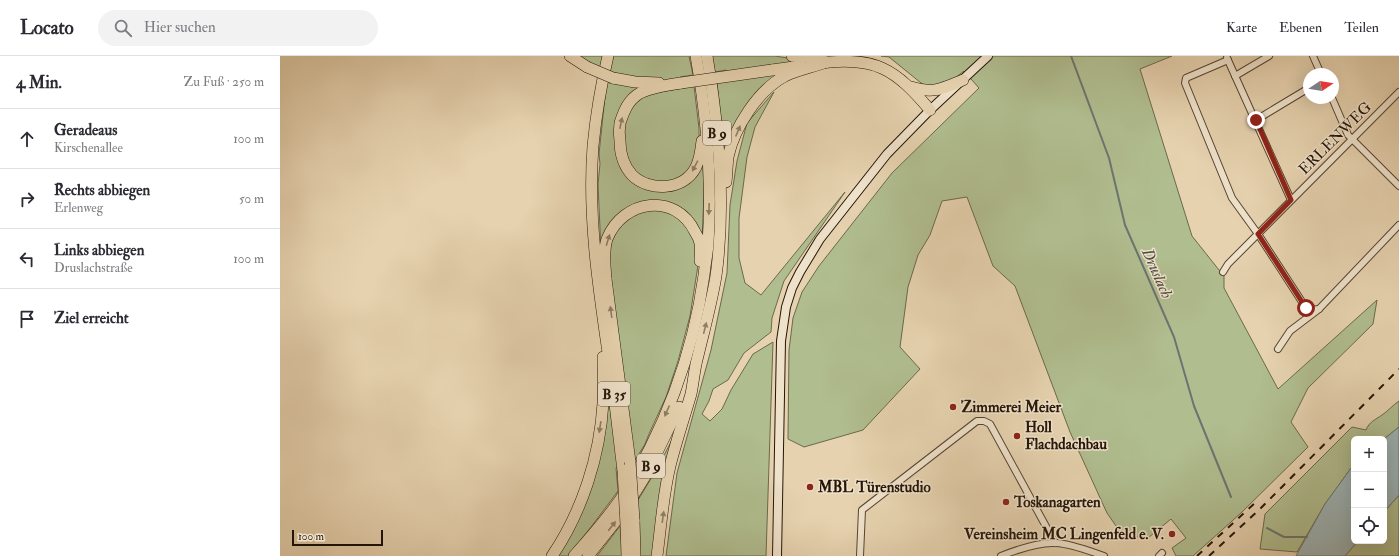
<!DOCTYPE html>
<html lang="de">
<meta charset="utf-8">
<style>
:root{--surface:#fff;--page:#f2f2f3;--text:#2b2b33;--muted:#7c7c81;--line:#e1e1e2}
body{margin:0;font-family:"IM FELL Double Pica",serif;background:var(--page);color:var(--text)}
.controls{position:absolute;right:12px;bottom:12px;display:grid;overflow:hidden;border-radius:6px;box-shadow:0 4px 16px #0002}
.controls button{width:36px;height:36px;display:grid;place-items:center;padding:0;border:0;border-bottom:1px solid var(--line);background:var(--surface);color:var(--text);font:20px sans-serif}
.compass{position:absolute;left:1023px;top:12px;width:36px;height:36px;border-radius:50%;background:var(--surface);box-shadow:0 4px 16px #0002;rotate:78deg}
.scale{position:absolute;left:12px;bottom:10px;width:91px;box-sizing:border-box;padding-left:4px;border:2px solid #251508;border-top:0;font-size:11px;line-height:14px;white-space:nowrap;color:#251508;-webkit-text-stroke:3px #efe2cb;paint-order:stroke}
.stop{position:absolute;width:12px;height:12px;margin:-9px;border:3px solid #8f2418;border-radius:50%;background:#fff}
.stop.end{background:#8f2418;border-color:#fff;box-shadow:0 1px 4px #0008}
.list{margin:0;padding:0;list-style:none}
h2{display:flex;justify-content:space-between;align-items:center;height:52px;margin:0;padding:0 16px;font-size:17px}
h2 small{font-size:13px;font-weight:400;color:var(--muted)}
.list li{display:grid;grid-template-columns:26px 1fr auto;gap:12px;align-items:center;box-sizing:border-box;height:60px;padding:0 16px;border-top:1px solid var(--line)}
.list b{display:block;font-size:15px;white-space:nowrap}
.list p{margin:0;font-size:13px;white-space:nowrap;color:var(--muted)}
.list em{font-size:13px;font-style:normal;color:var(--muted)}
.icon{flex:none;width:22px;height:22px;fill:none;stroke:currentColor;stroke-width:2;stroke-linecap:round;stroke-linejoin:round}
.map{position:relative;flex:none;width:1119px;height:500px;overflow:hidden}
header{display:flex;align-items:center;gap:24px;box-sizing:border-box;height:56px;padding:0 20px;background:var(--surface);border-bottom:1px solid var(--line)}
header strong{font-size:19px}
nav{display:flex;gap:22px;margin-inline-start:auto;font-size:14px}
.search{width:280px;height:36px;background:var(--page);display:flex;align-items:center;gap:10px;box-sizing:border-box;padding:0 14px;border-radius:22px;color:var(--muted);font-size:15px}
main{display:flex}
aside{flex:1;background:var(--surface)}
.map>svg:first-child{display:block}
</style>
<header>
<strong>Locato</strong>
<div class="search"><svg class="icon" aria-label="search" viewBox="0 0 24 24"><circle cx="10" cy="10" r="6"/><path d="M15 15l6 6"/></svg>Hier suchen</div>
<nav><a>Karte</a><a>Ebenen</a><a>Teilen</a></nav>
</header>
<main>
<aside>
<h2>4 Min.<small>Zu Fuß · 250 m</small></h2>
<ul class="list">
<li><svg class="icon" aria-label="ahead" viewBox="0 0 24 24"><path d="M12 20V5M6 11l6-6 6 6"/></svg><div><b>Geradeaus</b><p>Kirschenallee</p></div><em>100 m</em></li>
<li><svg class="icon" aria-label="right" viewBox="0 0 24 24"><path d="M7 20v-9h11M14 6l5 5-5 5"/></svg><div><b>Rechts abbiegen</b><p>Erlenweg</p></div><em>50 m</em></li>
<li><svg class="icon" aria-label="left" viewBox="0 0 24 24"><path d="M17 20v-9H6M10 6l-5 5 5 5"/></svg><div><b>Links abbiegen</b><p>Druslachstraße</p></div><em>100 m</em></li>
<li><svg class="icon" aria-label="arrive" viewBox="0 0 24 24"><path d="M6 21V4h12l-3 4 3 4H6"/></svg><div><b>Ziel erreicht</b></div></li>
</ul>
</aside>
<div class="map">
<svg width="1119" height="500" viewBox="0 0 1119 500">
<rect width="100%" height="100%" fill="#e6d2af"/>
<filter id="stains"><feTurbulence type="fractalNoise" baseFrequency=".005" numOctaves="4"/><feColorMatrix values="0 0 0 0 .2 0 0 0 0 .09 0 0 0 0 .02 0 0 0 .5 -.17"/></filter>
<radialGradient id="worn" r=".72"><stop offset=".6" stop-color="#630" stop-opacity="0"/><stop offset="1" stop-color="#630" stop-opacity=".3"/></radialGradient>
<g fill="#b0bd8f" stroke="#6a694c">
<path d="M294,0H323L320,12Z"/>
<path d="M332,0H409L413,19L400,21V23L363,30L345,47L342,111L383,134L423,106L424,137L422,184L402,154L357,148L321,195L318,128L320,108L319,98L326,31Z"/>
<path d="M432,0H495L526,5L447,16L446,14L435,16Z"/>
<path d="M601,0H892L860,13L912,180L939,214L944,217V232L998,333L1097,244L1093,268L1028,332L1011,366L1028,391L961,457L913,500H896L892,492L906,482L891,463L868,482L843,480L827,457L790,376L735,230L713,210L687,141L662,145L650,179L638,199L628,231L620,291L640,313L583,374L524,391L508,383L509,294L513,262L522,236L539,210L612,117L699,32L684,15L671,25L646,31L609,1Z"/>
<path d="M503,16L491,25L445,102L437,27Z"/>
<path d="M414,30L419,72V95L407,118L387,128L356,120L342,93L346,57L364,39Z"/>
<path d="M494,36L475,71L467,101L459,162V202L465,227L481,239L565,136L504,225L492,262L491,276L464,297L448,324L433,333L429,345L422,358L430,365L442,353L451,334L473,298L493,286L486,500H386L397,417L431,294L447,217L450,149L457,105L467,67Z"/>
<path d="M385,153L412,173L419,203L410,260L398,305L386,341L369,378L365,388L354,406L327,207L334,175L355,156Z"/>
<path d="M327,328L338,411L336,412L338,435L311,471L288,500H276L295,467Z"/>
<path d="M1119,345V371L1104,383H1074V408L1045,448L1017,496L980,493L985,458L1072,371L1086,374C1089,366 1095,364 1102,359C1108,355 1113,349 1119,345Z"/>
<path d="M393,382L374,500H359L358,444L378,411Z"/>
<path d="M1119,439V500H1065L1078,485H1104V456Z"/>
<path d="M340,470L343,500H317Z"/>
</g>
<g fill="#9cb4b7" stroke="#6c7471">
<path d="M1119,371V439L1104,456V383Z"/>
<path d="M1074,408V485H1078L1065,500H1016L1045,448Z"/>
</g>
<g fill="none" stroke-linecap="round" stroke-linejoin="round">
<g stroke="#6c7471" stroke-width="2">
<path d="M791,0L829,102L845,169L894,281L914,350L951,441"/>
<path d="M987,472L1004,481H1027"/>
</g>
<defs>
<g id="street">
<path d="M1033,0L1041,18"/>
<path d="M947,2L1011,144"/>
<path d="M948,4L906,22L905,27L952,142L978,178L1026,252L1031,254L1039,253"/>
<path d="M955,20L989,0"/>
<path d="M1052,42L1068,79L1119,130"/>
<path d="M976,64L1029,32"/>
<path d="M943,216L948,208L1119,36"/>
<path d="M998,293L1010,275L1039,253L1119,169"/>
<path d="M580,500L582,454L697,365H704L710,368L775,487"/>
<path d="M721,500C736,494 760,486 776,487C792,488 809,495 824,500"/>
<path d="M879,500L882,497"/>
</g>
<path id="secondary" d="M497,500L501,285L506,251L512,232L520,216L540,183L607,98L650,54L708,0"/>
<g id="highway">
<path d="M290,0L307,11"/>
<path d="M328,0C321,29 316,59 313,90C307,168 321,247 332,324C336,354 339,384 343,414"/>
<path d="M512,0L533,2L546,6"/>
<path d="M540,7C596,0 615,13 650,54"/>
<path d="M492,14L521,10"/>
<path d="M333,22L355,26L379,27"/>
<path d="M401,27C388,29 372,31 360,37C348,44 344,55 340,67C339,73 339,79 340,85C340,97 344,110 352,119C369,136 404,135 416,111C420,103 421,94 422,85"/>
<path d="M631,31C654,38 661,33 683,24"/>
<path d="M446,126C447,118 447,109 448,101C454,72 478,34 505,20C518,14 533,11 546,6"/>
<path d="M350,406L326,223C325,210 323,195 327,183C343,143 396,136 415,176C417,179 419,183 420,187C421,192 420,200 420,205"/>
<path d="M354,464L355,500"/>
<path d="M346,469L347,500"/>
<path d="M272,500C302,456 320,400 323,347C324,332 323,316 323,301"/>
<path d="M294,500C310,482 326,464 340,444C384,377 413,299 424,219C425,209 427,199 428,189C432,126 427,62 416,0"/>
<path d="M308,500L343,456L367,417L399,351"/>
<path d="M377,500C381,470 383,439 390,410C396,386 404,362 411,338C413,328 414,318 416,308C423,278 431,250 436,220C446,147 439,72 427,0"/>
</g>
</defs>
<use href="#street" stroke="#554432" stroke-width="8"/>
<use href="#secondary" stroke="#251508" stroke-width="10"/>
<use href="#highway" stroke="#251508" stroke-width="12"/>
<use href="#street" stroke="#efe2cb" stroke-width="6"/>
<use href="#secondary" stroke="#efe2cb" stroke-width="8"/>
<use href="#highway" stroke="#e6d2af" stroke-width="11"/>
<g stroke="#251508" stroke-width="2" stroke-dasharray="7 7" stroke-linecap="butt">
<path d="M917,500L975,447"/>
<path d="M929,500L980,453L1119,313"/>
</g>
<defs>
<g id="highway-bridge">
<path d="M307,11L333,22"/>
<path d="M401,27L492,14"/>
<path d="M350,406L354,464"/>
<path d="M343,414L346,469"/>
</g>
</defs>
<use href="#highway-bridge" stroke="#251508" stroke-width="12" stroke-linecap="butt"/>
<use href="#highway-bridge" stroke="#e6d2af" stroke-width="11"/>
</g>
<defs><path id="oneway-solid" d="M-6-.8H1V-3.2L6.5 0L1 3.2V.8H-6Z"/></defs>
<g fill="#8f7d64">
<use href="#oneway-solid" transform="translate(341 67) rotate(-78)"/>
<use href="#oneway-solid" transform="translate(458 75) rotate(-67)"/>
<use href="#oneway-solid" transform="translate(415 110) rotate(118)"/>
<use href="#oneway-solid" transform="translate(429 153) rotate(92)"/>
<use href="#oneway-solid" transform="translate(328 184) rotate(-73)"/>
<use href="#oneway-solid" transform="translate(331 256) rotate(-98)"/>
<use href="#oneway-solid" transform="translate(425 272) rotate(-76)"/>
<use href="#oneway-solid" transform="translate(387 355) rotate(114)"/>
<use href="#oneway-solid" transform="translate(320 371) rotate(99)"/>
<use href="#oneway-solid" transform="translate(383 461) rotate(-82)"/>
<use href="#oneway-solid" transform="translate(332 470) rotate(-52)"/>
</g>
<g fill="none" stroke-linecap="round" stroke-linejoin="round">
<path stroke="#8f2418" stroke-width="5" d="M976,64L1011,144L978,178L1026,252"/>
</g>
<g fill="#8f2418" stroke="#efe2cb" stroke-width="1.5">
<circle cx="673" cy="351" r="4"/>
<circle cx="737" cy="380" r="4"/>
<circle cx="530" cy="431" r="4"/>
<circle cx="726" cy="446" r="4"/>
<circle cx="892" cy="478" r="4"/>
</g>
<g text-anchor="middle" stroke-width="3" stroke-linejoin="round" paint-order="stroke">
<g fill="#efe2cb" stroke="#625242" stroke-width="1">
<rect x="423" y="65" width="28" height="24" rx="3"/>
<rect x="318" y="326" width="32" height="24" rx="3"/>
<rect x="357" y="398" width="28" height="24" rx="3"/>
</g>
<g font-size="14" font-weight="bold" fill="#251508">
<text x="437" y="82">B 9</text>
<text x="334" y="343">B 35</text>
<text x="371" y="415">B 9</text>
</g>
<g font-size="15" fill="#251508" stroke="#efe2cb">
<text transform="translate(1055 82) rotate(-45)" y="5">ERLENWEG</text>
</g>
<g font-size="15" font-weight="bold" fill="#251508" stroke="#efe2cb" text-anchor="start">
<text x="681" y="356">Zimmerei Meier</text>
<text x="745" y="376">Holl<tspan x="745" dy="17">Flachdachbau</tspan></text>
<text x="538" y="436">MBL Türenstudio</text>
<text x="734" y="451">Toskanagarten</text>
<text x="884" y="483" text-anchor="end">Vereinsheim MC Lingenfeld e. V.</text>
</g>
<g font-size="16" font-style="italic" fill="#4f4d45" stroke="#efe2cb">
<text transform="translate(878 217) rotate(66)" y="6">Druslach</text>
</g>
</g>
<rect width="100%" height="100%" filter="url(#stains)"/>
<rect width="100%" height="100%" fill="url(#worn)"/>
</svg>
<div class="controls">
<button>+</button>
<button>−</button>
<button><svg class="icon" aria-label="locate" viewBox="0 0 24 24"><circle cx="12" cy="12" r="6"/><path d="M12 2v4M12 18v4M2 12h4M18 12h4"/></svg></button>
</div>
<svg class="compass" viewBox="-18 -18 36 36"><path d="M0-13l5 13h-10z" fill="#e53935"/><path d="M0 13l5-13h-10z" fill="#7c7c81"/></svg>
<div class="scale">100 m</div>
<div class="stop" style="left:1026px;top:252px"></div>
<div class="stop end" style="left:976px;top:64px"></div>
</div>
</main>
